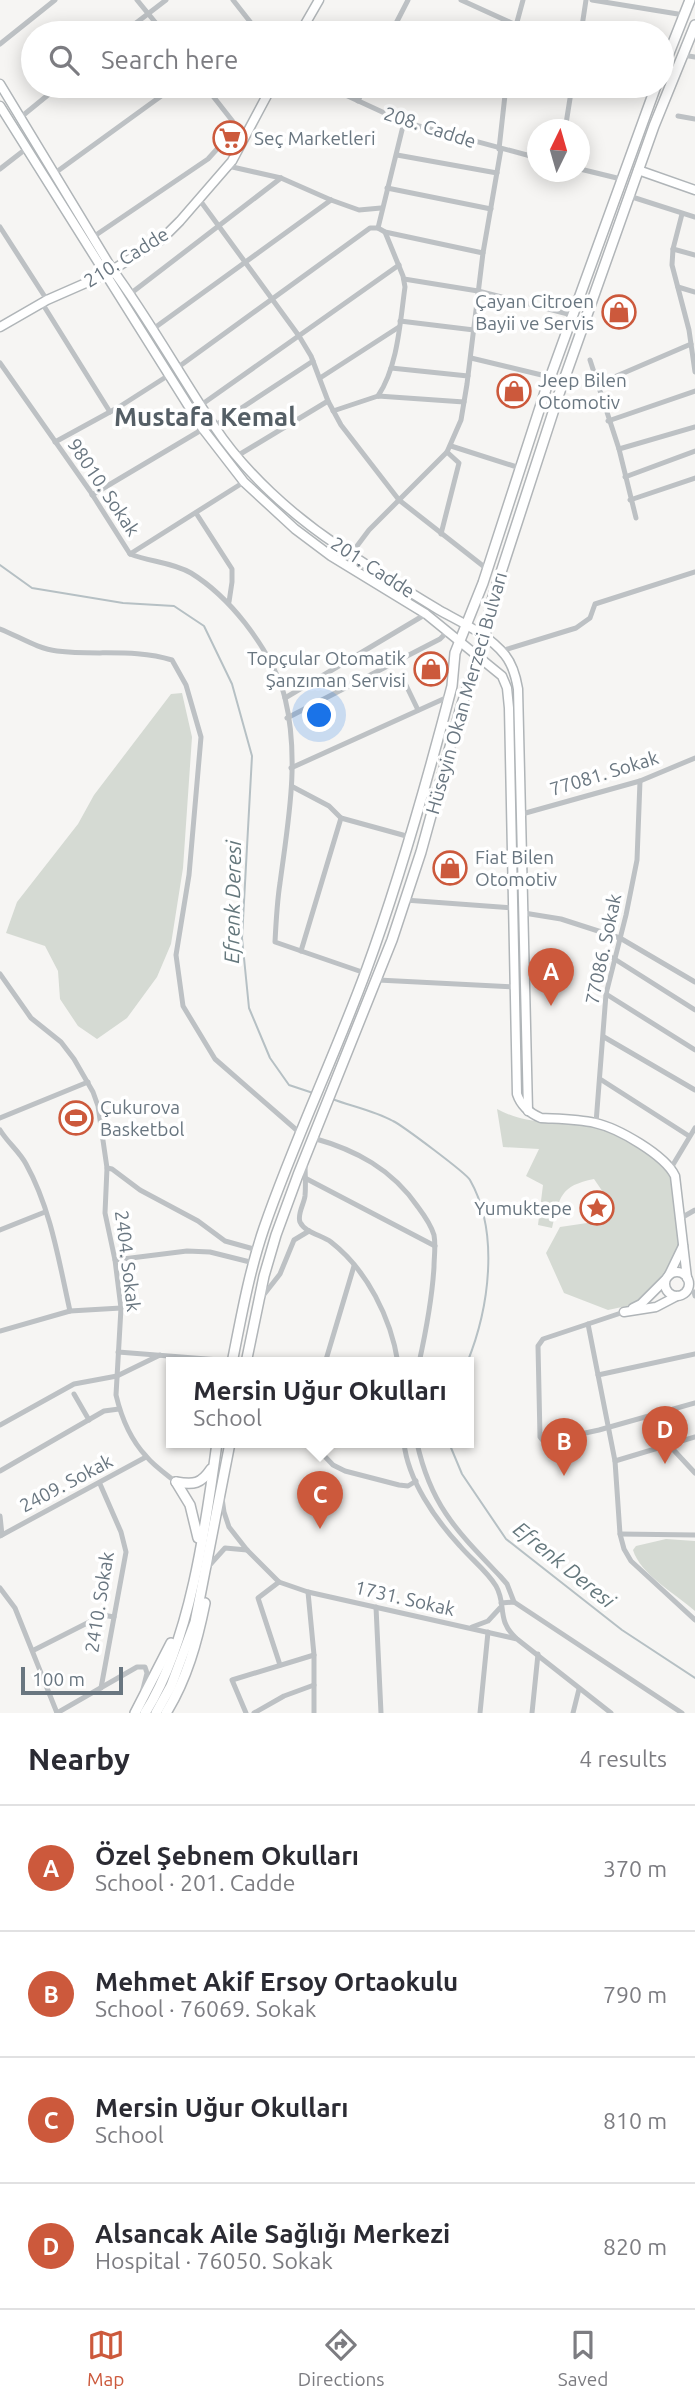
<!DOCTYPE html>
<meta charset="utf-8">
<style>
:root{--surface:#fff;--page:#f2f2f3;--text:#2b2b33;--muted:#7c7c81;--line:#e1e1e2;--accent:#cc593c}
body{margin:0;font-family:Ubuntu,sans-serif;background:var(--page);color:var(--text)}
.compass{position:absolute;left:527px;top:119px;width:63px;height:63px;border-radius:50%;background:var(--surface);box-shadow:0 4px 18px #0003;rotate:5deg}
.scale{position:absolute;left:21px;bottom:18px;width:102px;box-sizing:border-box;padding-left:7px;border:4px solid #697680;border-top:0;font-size:19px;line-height:24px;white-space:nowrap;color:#697680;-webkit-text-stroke:5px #fff;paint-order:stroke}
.you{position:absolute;left:320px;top:716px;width:24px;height:24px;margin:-18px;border:5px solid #fff;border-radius:50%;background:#1a73e8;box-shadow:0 0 0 10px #1a73e833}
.badge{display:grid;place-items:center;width:46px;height:46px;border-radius:50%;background:var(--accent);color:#fff;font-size:23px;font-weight:700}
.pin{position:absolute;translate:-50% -58px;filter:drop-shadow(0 2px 4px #0008)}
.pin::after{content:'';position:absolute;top:37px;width:24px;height:21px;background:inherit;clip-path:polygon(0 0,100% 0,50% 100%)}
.popup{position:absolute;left:166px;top:1357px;width:308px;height:91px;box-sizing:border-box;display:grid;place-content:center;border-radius:0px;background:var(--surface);filter:drop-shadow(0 2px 5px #0005);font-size:23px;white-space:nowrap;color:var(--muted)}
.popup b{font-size:26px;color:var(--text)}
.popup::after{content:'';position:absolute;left:50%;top:100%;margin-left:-14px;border:14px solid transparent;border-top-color:var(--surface)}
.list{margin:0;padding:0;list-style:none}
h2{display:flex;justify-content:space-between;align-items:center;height:91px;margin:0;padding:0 28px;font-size:30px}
h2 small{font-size:23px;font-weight:400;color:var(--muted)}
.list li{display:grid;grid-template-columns:46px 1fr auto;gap:21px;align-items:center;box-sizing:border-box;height:126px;padding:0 28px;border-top:2px solid var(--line)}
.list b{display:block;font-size:26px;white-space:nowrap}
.list p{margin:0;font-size:23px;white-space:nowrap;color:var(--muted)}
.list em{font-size:23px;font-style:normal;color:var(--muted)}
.icon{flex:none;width:38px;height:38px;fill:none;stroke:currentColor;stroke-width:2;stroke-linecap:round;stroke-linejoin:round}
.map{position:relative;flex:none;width:695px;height:1713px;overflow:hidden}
.search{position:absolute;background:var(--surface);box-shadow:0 4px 18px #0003;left:21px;right:21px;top:21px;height:77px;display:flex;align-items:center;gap:18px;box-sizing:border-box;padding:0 24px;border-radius:38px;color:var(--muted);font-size:26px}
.sheet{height:595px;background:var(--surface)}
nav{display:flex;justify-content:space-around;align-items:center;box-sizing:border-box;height:98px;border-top:2px solid var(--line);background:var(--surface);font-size:19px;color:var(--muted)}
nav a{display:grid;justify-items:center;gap:4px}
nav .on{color:var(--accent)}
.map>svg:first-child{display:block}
</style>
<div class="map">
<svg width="695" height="1713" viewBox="0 0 695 1713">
<rect width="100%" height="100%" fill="#f6f5f3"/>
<g fill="#d5dad3">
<path d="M182,693L192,737L183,868L171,944L157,977L127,1018L97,1039L78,1026L60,999L58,971L45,946L6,933L17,902L78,824L94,795L171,694Z"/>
<path d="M497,1109C527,1125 551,1121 583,1125C611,1128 656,1151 671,1175L680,1239L675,1260L663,1280L636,1304L608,1310L564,1293L546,1253L560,1227L594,1222L607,1198L594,1179C560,1186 560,1196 552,1228L538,1225L543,1185L526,1176L539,1149L503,1147Z"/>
<path d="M666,1539L695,1541V1611C677,1595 640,1574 633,1550L636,1546Z"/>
</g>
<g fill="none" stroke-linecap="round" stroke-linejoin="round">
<g stroke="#b6c0c4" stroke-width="2">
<path d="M0,565L32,588L123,603L174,606L204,626L232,684L252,756L242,938L249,1008L270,1058L289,1085L313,1093"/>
<path d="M332,1099C351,1106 375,1111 393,1121C403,1126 466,1173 470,1180C500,1233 489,1309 467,1363"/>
<path d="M449,1443L462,1474L506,1539L622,1630L695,1678"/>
</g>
<defs>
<g id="secondary">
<path d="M300,33L319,0"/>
<path d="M0,84L112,269C149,319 179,374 214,426C245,473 293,516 340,547C372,569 406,590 439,610C462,623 488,634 505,655C513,665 516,677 518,689L528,1111"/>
<path d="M0,106L203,429L244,482L295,529L331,556L426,614L502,676L507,688L509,708L517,1094C521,1106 529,1113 541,1118C559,1119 578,1119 595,1123C618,1128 665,1155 675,1176L687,1278"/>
<path d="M638,170L695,190"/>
<path d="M0,327L47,300L104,275L161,240L180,221L232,161L272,86"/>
<circle cx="677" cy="1284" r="12"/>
<path d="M669,1275L683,1246"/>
<path d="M633,1308L641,1304L665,1280"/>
<path d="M624,1312L656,1307L677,1296"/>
</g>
<g id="primary">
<path d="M662,71L690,0"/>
<path d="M232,1363C241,1318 249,1272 264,1228C294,1141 334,1058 366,971C400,878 427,782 452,686L455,653L483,583L546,389L656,86"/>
<path d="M246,1363L264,1276L276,1235L298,1175L392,940L421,852L461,707L485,636L492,600L559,394L654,126L695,25"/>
<path d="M176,1482L190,1505L198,1538"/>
<path d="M176,1482C194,1485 201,1484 211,1469"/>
<path d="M135,1713L171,1643"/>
<path d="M145,1713C190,1643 206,1525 217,1443"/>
<path d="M156,1713L171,1686L195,1622L230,1443"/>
<path d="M166,1713C187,1679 197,1642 205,1603"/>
</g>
</defs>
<use href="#secondary" stroke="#b0b5b8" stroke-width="11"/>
<use href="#primary" stroke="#b1b5b8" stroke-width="12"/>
<g stroke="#bdc1c4" stroke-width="5">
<path d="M137,0L164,33"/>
<path d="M233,0L259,33"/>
<path d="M461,0L516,25L550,33"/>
<path d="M592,0L684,15"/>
<path d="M123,33L166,0"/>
<path d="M391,33L408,0"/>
<path d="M514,33L523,0"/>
<path d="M581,33L586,0"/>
<path d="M0,44L55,0"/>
<path d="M683,55L695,57"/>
<path d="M205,86L245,137"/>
<path d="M326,86L404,122L538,158"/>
<path d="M358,101L365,86"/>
<path d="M678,116L695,119"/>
<path d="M21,117L59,86"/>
<path d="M565,130L572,86"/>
<path d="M499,149L506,86"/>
<path d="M397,155L497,173"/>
<path d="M228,166L281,178L331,200L359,210L381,208"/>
<path d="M0,169L27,148"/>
<path d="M580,169L621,179"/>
<path d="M55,173L175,86"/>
<path d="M387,188L491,209"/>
<path d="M629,196L695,217"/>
<path d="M199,199L299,336L311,356L328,401L341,425L399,500L487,569"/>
<path d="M682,214L673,249L672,265L689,330L695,372"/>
<path d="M0,227L47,300"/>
<path d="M378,228L404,122"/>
<path d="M93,237L208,159L237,127"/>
<path d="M673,249L695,255"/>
<path d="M404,279L478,291L572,315"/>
<path d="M678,287L695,292"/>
<path d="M130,294L281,178"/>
<path d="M42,303L110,412"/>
<path d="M400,321L474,330"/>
<path d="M153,329L331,200"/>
<path d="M471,358L550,377"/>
<path d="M590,360L619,449L636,518"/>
<path d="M0,363L90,491L130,554C150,562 172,562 191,573C212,586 230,604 245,623C262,645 278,671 285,698C300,760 288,822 280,883C277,902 276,922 275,942L365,973"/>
<path d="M177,368L370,228H378L385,232L483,253"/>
<path d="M391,368L468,376"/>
<path d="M320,378L399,327"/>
<path d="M598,384L691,344"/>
<path d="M378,396C398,366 400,322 405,287L403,276L385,232"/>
<path d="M201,405L399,265"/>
<path d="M333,411L378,396L464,402"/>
<path d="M608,421L695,391"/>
<path d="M214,426L313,361"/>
<path d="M55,442L119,407L169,375"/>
<path d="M451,446L520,468"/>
<path d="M619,449L695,427"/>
<path d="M237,456L328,401"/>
<path d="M625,477L695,451"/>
<path d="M92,495L203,429"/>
<path d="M630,500L695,478"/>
<path d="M196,513L232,569V582L229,602"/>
<path d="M441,534L459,463L447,452"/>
<path d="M130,554L244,482"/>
<path d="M351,554L369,530L447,452L461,420L467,384L483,253L501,149"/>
<path d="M0,629C18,636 38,649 57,651C96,656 134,648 172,660L186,685L201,737L189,875L176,955L183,1006L215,1059L300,1133"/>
<path d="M501,651L576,628L590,618L595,604L695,572"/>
<path d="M404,681L418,710"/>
<path d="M285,698L426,614"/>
<path d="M287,718L440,639L447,632"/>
<path d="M291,768L450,696"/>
<path d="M293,787L329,806L341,818L410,837"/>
<path d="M522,814L640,781L695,758"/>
<path d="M405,900L512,908"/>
<path d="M524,913L561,919L620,938L695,982"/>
<path d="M301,951L341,818"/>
<path d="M613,958L695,1010"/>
<path d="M0,974L31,1018L61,1042L74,1059L93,1092L98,1106L107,1168L105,1213L115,1260L121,1308L116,1395C121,1416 131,1440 146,1456C154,1466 166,1474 176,1482"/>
<path d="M378,980L515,987"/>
<path d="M606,994L695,1050"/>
<path d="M604,1037L695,1090"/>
<path d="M600,1079L689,1136"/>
<path d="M0,1118L88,1082"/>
<path d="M596,1123L606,994L626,915L637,860L640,781"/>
<path d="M0,1130C8,1143 19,1151 26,1164C51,1209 59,1262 70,1311"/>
<path d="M313,1138C356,1150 392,1169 418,1207C424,1215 431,1225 434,1235C436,1246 434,1257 434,1267C432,1300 426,1331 419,1363"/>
<path d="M305,1163C305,1174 306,1185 305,1196C304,1204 297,1214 300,1222C305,1233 322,1235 331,1242C367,1270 391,1318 398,1363"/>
<path d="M107,1168L112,1169L140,1190L198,1221L225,1241L257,1250"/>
<path d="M671,1168L695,1128"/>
<path d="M305,1178L435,1246"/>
<path d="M681,1218L695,1210"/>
<path d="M0,1230L45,1212"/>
<path d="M115,1260L187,1251L210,1252L254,1263"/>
<path d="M694,1292L695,1296"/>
<path d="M262,1297L280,1274L294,1240L309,1231"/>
<path d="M624,1312L543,1339L538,1346L540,1437L544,1442L599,1430L695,1403"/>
<path d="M588,1324L615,1461L620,1534L624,1549L631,1561L695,1620"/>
<path d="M0,1331L70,1311L121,1308"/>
<path d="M118,1352L232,1361"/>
<path d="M325,1363L354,1266"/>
<path d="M598,1375L695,1354"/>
<path d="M74,1394L89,1420"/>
<path d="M0,1425L74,1384L117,1376L160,1355"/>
<path d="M312,1443L333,1465L345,1471L399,1485L408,1486L416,1481"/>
<path d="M404,1443C408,1480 435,1519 460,1546C471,1559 487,1571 496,1586C507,1605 496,1620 516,1638"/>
<path d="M417,1443C431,1506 457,1531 500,1576L507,1584L514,1602"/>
<path d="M669,1445L695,1473"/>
<path d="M615,1461L695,1437"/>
<path d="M0,1471L104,1411L119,1409"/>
<path d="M100,1484L121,1532L126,1552L101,1688"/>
<path d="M222,1498L224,1512L229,1527L247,1550L279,1582L308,1592L517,1639L611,1713"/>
<path d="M0,1516L2,1535"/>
<path d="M620,1534L695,1535"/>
<path d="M0,1536L146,1457"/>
<path d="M207,1568L225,1548L247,1550"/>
<path d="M279,1582L258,1598L280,1665"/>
<path d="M0,1588L15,1608L57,1713"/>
<path d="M308,1592L314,1655V1713"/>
<path d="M501,1603L514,1602L682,1713"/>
<path d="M376,1607L381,1713"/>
<path d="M472,1627L488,1621L500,1608"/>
<path d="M34,1650L103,1615L114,1617"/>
<path d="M57,1713L137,1667H145L147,1673L143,1689"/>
<path d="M246,1713L232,1680L314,1655"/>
<path d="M254,1713L284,1696L314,1685"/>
<path d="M480,1713L488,1632"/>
<path d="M532,1713L538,1654"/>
<path d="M573,1713L579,1689"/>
</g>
<use href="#secondary" stroke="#fff" stroke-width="8"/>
<use href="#primary" stroke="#fff" stroke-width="9"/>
</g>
<defs>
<symbol id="supermarket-ring" viewBox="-11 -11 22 22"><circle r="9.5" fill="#fff" stroke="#cc593c" stroke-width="1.5"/><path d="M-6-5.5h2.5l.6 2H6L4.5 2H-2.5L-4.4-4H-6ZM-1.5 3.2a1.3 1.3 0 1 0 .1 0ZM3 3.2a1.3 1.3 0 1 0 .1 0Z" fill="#cc593c"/></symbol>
<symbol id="shop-ring" viewBox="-11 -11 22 22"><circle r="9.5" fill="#fff" stroke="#cc593c" stroke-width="1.5"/><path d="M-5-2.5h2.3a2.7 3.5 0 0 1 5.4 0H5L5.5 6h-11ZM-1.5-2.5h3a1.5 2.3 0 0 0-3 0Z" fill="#cc593c"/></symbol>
<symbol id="stadium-ring" viewBox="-11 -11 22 22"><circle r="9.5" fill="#fff" stroke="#cc593c" stroke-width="1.5"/><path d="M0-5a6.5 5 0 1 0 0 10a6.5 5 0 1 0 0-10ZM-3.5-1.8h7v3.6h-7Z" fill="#cc593c"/></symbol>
<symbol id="sight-ring" viewBox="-11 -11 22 22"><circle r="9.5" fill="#fff" stroke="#cc593c" stroke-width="1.5"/><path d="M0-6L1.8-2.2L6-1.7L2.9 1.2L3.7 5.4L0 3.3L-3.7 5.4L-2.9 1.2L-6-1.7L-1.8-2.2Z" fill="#cc593c"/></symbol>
</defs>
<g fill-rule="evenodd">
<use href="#supermarket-ring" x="211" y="119" width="38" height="38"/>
<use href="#shop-ring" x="600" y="293" width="38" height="38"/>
<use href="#shop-ring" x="495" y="372" width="38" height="38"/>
<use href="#shop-ring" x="412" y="650" width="38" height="38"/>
<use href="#shop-ring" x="431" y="849" width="38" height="38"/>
<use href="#stadium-ring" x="57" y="1099" width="38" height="38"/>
<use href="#sight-ring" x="578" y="1189" width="38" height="38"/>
</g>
<g text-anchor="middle" stroke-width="7" stroke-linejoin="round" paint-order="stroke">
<g font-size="19" fill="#697680" stroke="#fff">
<text transform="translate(430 127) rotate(18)" y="7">208. Cadde</text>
<text transform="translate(126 257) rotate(-32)" y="7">210. Cadde</text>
<text transform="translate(104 487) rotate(56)" y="7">98010. Sokak</text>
<text transform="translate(373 567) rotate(33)" y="7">201. Cadde</text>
<text transform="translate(466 693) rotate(-74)" y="7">Hüseyin Okan Merzeci Bulvarı</text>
<text transform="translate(604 773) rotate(-17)" y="7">77081. Sokak</text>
<text transform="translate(603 949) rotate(-78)" y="7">77086. Sokak</text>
<text transform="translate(128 1261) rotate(83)" y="7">2404. Sokak</text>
<text transform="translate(66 1483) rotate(-28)" y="7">2409. Sokak</text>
<text transform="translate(405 1598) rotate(13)" y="7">1731. Sokak</text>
<text transform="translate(99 1602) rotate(-81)" y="7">2410. Sokak</text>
</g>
<g font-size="19" fill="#697680" stroke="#fff" text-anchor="start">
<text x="254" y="145">Seç Marketleri</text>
<text x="594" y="308" text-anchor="end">Çayan Citroen<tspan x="594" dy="22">Bayii ve Servis</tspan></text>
<text x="538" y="387">Jeep Bilen<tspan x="538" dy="22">Otomotiv</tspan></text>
<text x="406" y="665" text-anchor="end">Topçular Otomatik<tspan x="406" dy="22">Şanzıman Servisi</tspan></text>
<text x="475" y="864">Fiat Bilen<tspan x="475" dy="22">Otomotiv</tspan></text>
<text x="100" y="1114">Çukurova<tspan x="100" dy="22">Basketbol</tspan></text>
<text x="572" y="1215" text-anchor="end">Yumuktepe</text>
</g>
<g font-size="21" font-style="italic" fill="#64777c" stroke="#fff">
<text transform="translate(233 902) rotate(-89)" y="7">Efrenk Deresi</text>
<text transform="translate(564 1565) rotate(39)" y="7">Efrenk Deresi</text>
</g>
<g font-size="26" font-weight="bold" fill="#555f66" stroke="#fff">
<text x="205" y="426">Mustafa Kemal</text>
</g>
</g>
</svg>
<svg class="compass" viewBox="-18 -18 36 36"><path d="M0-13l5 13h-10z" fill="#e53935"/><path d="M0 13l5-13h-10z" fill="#7c7c81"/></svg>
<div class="scale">100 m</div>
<div class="you"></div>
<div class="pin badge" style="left:551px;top:1006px">A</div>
<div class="pin badge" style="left:564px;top:1476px">B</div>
<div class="pin badge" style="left:320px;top:1529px">C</div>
<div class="popup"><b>Mersin Uğur Okulları</b>School</div>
<div class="pin badge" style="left:665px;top:1464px">D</div>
<div class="search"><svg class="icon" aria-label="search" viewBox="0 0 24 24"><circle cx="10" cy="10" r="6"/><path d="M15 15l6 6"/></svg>Search here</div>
</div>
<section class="sheet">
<h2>Nearby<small>4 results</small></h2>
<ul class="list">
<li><span class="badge">A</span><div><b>Özel Şebnem Okulları</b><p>School · 201. Cadde</p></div><em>370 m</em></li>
<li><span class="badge">B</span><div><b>Mehmet Akif Ersoy Ortaokulu</b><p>School · 76069. Sokak</p></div><em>790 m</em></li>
<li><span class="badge">C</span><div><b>Mersin Uğur Okulları</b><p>School</p></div><em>810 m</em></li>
<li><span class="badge">D</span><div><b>Alsancak Aile Sağlığı Merkezi</b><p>Hospital · 76050. Sokak</p></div><em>820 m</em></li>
</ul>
</section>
<nav>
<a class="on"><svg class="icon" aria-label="map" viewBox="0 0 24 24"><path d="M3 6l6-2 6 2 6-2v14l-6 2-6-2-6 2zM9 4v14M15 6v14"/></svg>Map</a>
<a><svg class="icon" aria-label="directions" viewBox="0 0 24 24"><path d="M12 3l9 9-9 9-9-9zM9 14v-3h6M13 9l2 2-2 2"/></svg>Directions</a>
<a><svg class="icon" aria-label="saved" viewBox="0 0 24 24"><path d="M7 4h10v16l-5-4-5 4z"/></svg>Saved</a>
</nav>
